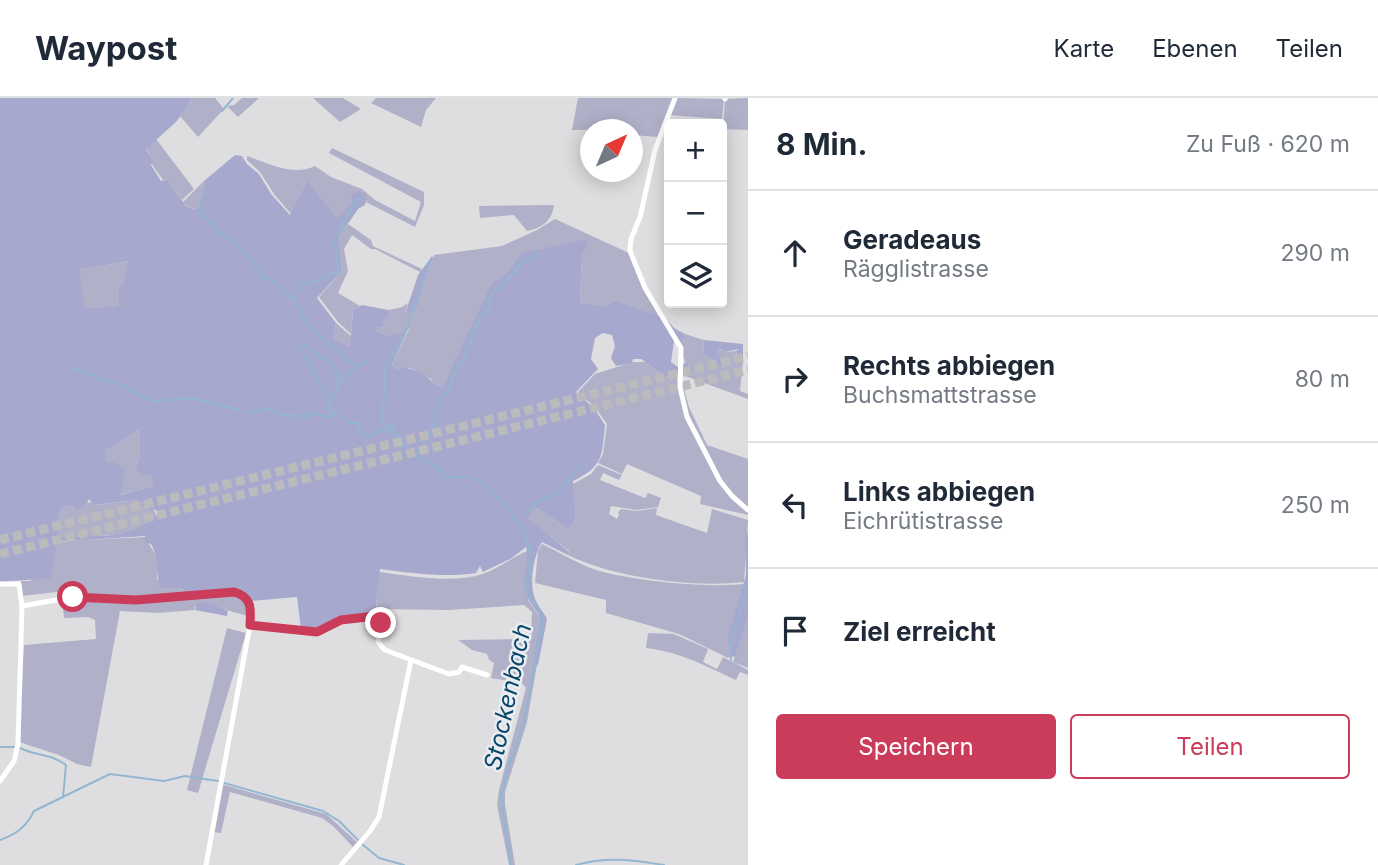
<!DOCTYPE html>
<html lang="de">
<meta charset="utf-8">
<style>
:root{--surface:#fff;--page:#f2f2f3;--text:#1f2937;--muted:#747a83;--line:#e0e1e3;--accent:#cb3b5a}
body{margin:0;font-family:Inter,sans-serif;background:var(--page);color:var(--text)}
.controls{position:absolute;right:21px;top:21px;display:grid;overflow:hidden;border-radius:7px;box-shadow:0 4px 18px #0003}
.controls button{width:63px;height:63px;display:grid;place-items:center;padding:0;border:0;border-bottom:2px solid var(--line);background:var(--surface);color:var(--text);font:35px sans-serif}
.compass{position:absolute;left:580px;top:21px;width:63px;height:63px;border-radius:50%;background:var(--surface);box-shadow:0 4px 18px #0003;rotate:44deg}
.stop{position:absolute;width:21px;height:21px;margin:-16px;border:5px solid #cb3b5a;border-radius:50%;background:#fff}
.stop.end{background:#cb3b5a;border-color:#fff;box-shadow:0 2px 7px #0008}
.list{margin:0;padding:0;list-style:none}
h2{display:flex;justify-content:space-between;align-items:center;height:91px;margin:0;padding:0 28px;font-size:30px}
h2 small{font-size:23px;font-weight:400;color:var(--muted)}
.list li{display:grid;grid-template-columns:46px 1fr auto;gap:21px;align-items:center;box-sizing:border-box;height:126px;padding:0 28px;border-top:2px solid var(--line)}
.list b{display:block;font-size:26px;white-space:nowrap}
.list p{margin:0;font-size:23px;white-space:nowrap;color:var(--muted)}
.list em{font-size:23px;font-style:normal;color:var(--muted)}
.actions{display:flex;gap:14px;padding:21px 28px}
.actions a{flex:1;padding:16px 0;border:2px solid var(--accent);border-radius:7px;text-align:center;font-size:24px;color:var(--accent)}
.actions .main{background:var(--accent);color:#fff}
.icon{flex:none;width:38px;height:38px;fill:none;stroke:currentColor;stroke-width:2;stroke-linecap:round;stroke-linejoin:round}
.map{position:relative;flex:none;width:748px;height:767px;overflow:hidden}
header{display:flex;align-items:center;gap:42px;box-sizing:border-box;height:98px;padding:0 35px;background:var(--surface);border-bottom:2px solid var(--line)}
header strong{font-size:33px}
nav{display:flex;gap:38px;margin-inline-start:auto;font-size:24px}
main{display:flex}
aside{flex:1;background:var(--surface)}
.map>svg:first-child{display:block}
</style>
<header>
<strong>Waypost</strong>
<nav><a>Karte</a><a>Ebenen</a><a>Teilen</a></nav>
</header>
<main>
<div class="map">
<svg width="748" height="767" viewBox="0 0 748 767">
<rect width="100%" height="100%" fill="#dedee1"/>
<g fill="#b0b0c9">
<path d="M192,0H215L224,11L198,39L180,18Z"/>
<path d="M242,0H259L238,19L227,8L234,7Z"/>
<path d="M313,0H343L361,11L340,24Z"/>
<path d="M376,0H436L426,12L421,29L371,5Z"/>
<path d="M578,0H674L658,39L633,37L632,32H572Z"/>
<path d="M677,0L724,1L722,21L669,17Z"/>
<path d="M748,0V32L723,31L725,1Z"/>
<path d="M156,41L194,91L182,102L167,81L163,82L151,65L153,62L146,50Z"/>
<path d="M332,50L424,94V107L415,129L366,104L367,100L351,104L337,122L306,84L291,116L274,96L260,74L247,62V58C268,65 294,79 315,68L331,79L362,91L375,102L415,123L421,104L329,55Z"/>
<path d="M204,83L202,103L196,112L187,108L183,104Z"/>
<path d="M554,107C552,123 542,130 527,133L514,117L480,120L479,108Z"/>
<path d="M555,121L629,155L659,219L614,202L605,208L580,205L582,156L521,155L508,173L491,185L444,289L433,285L431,281L410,270L398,272L392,267L410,229L404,236L388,238L376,233V229L382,222L389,219V212L402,209L408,205L405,215L406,218L416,213L434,157L502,148L537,132Z"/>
<path d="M348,126L371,142L373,148L422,171L420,174L375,151H371L352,137L344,151L348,173L338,195L360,208L353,212L351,236L338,224L319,199L342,173L339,139Z"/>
<path d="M130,163L123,185L119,189V208L85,212L78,172Z"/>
<path d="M336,225L351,238L350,249L334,240Z"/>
<path d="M685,236L704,242L703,255H717V250L725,254L736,253L739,264H743L740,293L748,296V301L685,278L690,266L685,264L679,244L682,243Z"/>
<path d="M633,264H645L666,279L677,277L679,297L713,374L748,413V417L700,406L701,398L627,366L622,376L598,365L603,356L607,326L595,309L578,294L595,276Z"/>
<path d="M681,280L689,309L707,347L748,361V410C714,381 684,324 681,280Z"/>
<path d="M140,331V358L135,372L153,377V388L119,397L105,365V353Z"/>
<path d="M598,367L622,377L619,382L603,375L600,382L645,400L648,395L661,400L658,409L637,412L611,408L609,416L617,421L619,417L618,414L621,411L637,413L657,410L656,417L707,435L712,411L748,422L744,484C694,490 614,480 568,457L569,453L527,421L537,410L568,431L576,420L573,386L591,376Z"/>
<path d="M137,402C145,405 155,408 156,418C137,435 115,438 90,438L86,442L145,439L158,461L157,481L174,489L182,490L184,496L144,500L91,498L83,491L22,498L21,483H30L54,459V445L80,442V439H62L56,428L62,409L74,408L75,412L84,411L87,405L92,404L95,407Z"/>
<path d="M542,446C559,454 578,466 596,472C634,483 705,490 744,486L727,540L731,558L728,560L679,536L606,515V502L535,485L538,453Z"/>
<path d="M527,453L528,502L540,519L534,566L537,567L527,624L505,694V706L515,767H509L497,707L499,692L526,590L522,585L491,580L494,565L489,562L487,556L472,552L458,542L531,541L532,514L524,507L449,512L376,511L379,474C412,478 451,486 483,476C499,470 513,459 527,453Z"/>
<path d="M199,496H239L249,506V518C229,514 213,505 194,509L195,512L158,515L120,513L91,669L77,666L59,657L19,644L24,547L96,541L95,522L88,519L64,520L62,502L124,503Z"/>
<path d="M748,521V570L733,564Z"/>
<path d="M227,530L246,535L198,695L187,692Z"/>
<path d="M648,535L674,536L708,551L703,564L717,571L723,559L748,572V577L740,574L736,582C706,568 680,554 646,550Z"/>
<path d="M221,686L326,716L357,744L353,749L333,728L322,720L230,694L221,735L212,734Z"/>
</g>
<g fill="#a7a8cd" fill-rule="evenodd">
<path d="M0,0H192L177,23L146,51L153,62L151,67L161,83L167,81L186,108L196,112L202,103L204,83L235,57L242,58L247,66L259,76L271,96L290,117L306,84H308L337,121L351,104L352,96L360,93L367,100L365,107L358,111L339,139L342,173L317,200L336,225L334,240L350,249L353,212L362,207L389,212V219L382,222L383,229H376V233L388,238L394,235C404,239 403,232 410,227L392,267L398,272L402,269C411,270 429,277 433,285L443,289L491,185L508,173L521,155L584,142L588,147L582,156L580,205L605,208L614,202L666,221L674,230L685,236L682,244L674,243L671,264L681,271L685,264L690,266L685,278L674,276L666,279L641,261H633L632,265L616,268L611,260L615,248L612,237L603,235L595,240L591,261L598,271L576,294L594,310L605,327C602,358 603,369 573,383L576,420L568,431L537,410L528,420L569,454L568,457L542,444C533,459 529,485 535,501C538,508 544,515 547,521L538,567L533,566L540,519C535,509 525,501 525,489C524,475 529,462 526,449L512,460L483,474L480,468L476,475C444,480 412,475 380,471L375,517C349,511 326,533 301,532L297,499L251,503L234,492L184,496L182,490H161C155,477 160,461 151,446L145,444V438L86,442L88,438C116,439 141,433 160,414L153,411L149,413L150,408L137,402L94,407L89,401L84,411L75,412L74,408L62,409L56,428L62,439H80V442L55,444L56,450L51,480L0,484ZM129,163L123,185L119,189V208L85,211L79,172ZM140,331V358L135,372L144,377H152L153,388L120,397L126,371L113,364L105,365V353Z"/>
<path d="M432,158L433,160L416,213L406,218L405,216L418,177Z"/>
<path d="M704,242L743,246V264H739L736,253L739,251L725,254L718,250L717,255L724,262L722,268L703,255Z"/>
<path d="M748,433V521L735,559L731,558L727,540L746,477L745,443Z"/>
<path d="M197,504L211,506L228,513L227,518L195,512Z"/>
</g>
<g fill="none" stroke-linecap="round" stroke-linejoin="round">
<g stroke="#93b7d1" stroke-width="2">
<path d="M222,13L233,0"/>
<path d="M204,96L199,109L204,118L220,135L232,143L253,165L261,178L279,187L290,199L294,200L296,208L300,211V215L317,236L354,267"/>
<path d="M313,185L330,176L339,175L336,154L333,145L356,102L360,101"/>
<path d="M294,200L303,185H309"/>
<path d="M303,245L318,258L331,264L340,283"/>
<path d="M299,247L330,304"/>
<path d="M70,270C86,273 99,282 115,285"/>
<path d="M120,286L151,303L193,300L239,312"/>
<path d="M385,297V269L404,238L430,164"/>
<path d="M384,300L382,323L389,330"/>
<path d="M245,314L271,311L284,317L292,316L297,320L302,317L308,319L312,315L330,319L335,315L338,316"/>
<path d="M333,316L329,310L334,295L337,293L336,289C343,278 354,268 367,263"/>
<path d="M342,320H346L349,325H358L360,334L369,339L378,335L380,331L388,332L391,327L393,329C393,339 396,337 402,342L410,356L440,370L444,379C467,377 479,379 495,395C500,400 498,403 506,406L514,420L525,433L531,459L528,469L531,474L527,483L528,498L536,506L543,520L523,628L514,656L511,660L501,699L511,767"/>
<path d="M415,357C423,348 431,336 434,325C435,314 433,311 440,302V298L447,294L460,264L464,263L480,218L489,212V200L497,190H501L522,164L530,162L537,155"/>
<path d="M527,415L537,404L558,395L581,364"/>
<path d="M731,562V542L743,505L746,490"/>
<path d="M0,649H16"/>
<path d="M20,650C36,658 52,656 66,667L63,699"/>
<path d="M224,685L323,713L339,723L358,742"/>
<path d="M0,742C17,736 26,729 34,713L110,676L164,683L185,678L218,683"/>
<path d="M362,746L379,760L404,767"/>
<path d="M576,767C607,758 633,762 664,767"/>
</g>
<g stroke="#bbbbbe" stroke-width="9" stroke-dasharray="9 4.5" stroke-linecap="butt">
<path d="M0,442L748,258"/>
<path d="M0,456L748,272"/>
</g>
<g stroke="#fff" stroke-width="5">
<path d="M675,0L655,52L640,119L631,141L630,153L645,190L681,250L680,289L687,319L720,383L732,398L748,412"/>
<path d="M725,1V0"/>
<path d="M0,486H19L22,508L18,646L14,663L0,683"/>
<path d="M22,508L73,499L136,502L234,493L248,501L251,509L250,527L206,767"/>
<path d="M250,527L317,534L341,522L375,518L381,525L378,544L385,552L449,576L459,574L462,569L487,577"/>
<path d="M341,767L370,733L379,719L411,562"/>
</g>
</g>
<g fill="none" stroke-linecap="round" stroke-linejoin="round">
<path stroke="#cb3b5a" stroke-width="9" d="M73,499L136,502L234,494C252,499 251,510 250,527L317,534L341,522L375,518L381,525"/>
</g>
<g text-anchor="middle" stroke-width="5" stroke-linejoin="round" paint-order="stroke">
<g font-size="24" font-style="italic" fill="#06476a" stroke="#ebecef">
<text transform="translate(508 599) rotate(-78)" y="8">Stockenbach</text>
</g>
</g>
</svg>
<div class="controls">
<button>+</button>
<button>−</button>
<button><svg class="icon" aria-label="layers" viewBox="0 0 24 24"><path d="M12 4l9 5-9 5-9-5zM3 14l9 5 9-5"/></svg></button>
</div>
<svg class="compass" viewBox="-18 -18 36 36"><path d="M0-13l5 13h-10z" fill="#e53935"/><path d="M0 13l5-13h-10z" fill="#747a83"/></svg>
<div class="stop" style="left:73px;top:499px"></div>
<div class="stop end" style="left:381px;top:525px"></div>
</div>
<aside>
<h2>8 Min.<small>Zu Fuß · 620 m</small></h2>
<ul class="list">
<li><svg class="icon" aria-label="ahead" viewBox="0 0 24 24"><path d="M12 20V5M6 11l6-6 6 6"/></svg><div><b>Geradeaus</b><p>Rägglistrasse</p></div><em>290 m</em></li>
<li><svg class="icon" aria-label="right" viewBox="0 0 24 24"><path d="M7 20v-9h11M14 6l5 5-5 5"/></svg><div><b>Rechts abbiegen</b><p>Buchsmattstrasse</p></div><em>80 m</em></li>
<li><svg class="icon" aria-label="left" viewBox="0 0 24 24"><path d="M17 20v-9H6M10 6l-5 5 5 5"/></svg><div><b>Links abbiegen</b><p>Eichrütistrasse</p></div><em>250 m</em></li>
<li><svg class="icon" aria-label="arrive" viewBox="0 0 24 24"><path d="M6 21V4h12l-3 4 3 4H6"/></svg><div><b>Ziel erreicht</b></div></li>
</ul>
<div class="actions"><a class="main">Speichern</a><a>Teilen</a></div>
</aside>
</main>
